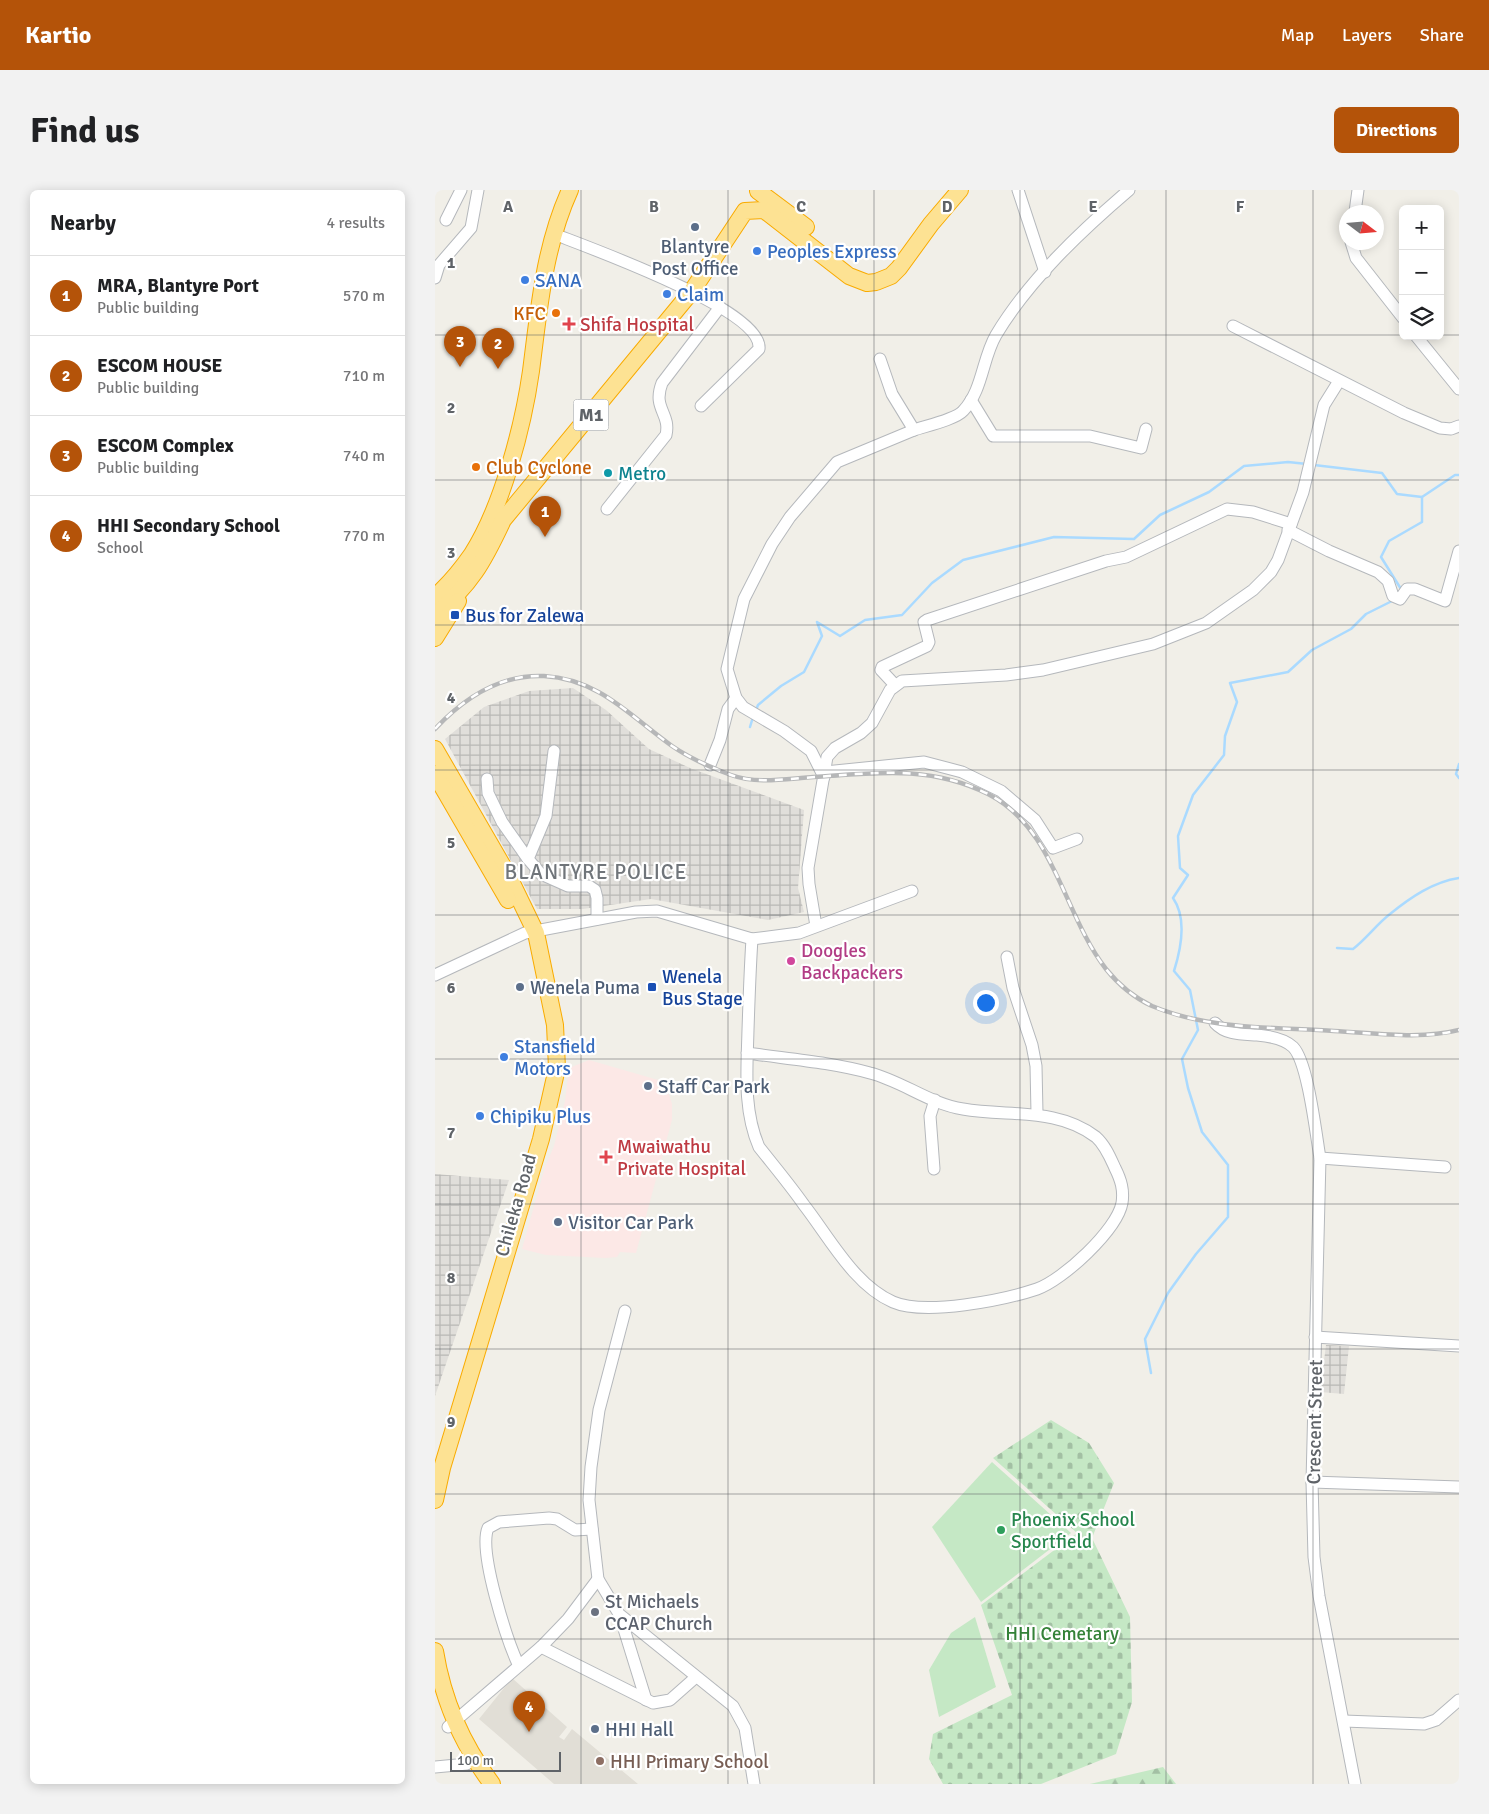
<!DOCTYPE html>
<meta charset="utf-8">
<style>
:root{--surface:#fff;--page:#f2f2f2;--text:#202124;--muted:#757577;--line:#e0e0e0;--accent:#b45309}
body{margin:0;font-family:Signika,sans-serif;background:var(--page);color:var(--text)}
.controls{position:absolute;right:15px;top:15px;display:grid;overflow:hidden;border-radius:8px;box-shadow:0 2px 12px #0003}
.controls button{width:45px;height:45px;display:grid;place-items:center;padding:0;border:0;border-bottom:1px solid var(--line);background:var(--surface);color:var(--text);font:25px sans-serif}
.compass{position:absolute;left:904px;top:15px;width:45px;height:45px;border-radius:50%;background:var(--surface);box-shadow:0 2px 12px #0003;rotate:106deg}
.scale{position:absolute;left:15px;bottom:12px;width:111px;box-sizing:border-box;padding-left:5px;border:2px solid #5f6368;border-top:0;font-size:14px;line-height:18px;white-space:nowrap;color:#5f6368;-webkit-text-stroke:4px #fff;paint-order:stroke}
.you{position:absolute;left:550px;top:812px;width:18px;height:18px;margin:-12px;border:4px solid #fff;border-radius:50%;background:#1a73e8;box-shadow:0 0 0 8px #1a73e833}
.badge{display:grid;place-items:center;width:32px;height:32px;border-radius:50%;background:var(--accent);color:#fff;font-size:16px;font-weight:700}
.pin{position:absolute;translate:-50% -41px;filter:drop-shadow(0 1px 2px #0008)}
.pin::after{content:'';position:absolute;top:26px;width:18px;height:15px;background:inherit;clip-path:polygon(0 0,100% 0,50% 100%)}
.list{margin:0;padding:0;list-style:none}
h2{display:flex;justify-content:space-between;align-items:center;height:65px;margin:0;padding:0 20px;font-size:21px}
h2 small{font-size:16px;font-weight:400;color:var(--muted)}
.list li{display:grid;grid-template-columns:32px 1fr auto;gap:15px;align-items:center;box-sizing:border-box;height:80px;padding:0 20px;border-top:1px solid var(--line)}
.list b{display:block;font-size:19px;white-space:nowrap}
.list p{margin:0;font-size:16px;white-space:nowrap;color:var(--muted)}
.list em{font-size:16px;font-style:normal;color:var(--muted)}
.icon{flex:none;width:28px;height:28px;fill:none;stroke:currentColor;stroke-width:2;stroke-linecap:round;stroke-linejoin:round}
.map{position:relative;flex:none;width:1024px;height:1594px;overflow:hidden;border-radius:8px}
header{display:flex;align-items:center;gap:30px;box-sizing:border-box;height:70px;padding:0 25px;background:var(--accent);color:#fff}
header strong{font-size:24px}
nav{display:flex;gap:28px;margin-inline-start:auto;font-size:18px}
.intro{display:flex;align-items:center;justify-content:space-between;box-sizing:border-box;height:120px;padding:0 30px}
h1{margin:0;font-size:35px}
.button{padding:12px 22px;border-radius:8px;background:var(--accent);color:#fff;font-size:18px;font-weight:700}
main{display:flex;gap:30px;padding:0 30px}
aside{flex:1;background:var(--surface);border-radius:8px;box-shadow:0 2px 12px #0003}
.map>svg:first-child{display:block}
</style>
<header>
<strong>Kartio</strong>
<nav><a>Map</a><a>Layers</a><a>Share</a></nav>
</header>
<div class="intro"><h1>Find us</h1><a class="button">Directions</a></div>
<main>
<aside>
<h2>Nearby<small>4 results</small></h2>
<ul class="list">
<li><span class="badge">1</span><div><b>MRA, Blantyre Port</b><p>Public building</p></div><em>570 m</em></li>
<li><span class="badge">2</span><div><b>ESCOM HOUSE</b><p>Public building</p></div><em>710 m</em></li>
<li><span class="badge">3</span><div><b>ESCOM Complex</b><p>Public building</p></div><em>740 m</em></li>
<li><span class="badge">4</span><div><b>HHI Secondary School</b><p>School</p></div><em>770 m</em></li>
</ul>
</aside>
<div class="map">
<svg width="1024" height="1594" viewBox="0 0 1024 1594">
<defs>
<pattern id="industrial-grid" width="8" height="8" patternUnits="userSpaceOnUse" patternTransform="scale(1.25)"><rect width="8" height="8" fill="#e0deda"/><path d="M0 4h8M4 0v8" fill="none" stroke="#b9b8b5"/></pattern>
<pattern id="forest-firs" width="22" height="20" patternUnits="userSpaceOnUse" patternTransform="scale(1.25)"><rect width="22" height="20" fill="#c5e8c5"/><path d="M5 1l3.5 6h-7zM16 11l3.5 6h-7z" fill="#a3c0a4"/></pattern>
<pattern id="cemetery-stones" width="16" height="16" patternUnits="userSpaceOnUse" patternTransform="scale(1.25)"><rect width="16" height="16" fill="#c5e8c5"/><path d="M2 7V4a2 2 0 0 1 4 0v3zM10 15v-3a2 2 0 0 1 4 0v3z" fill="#a3c0a4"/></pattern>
</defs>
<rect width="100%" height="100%" fill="#f1efe8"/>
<g fill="url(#industrial-grid)">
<path d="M138,498L171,520L214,559L255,578L369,620L363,698L369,722L333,730L216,709L148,719H102L10,549L49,517L94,501Z"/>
<path d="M0,984L74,990L0,1206Z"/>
<path d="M891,1155L914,1156L909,1204L885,1202Z"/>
</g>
<path fill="#e1ded6" d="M77,1488L132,1537L124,1547L129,1550L137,1539L203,1594H119L44,1529Z"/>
<path fill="#fce8e6" d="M154,870L230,892L237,914V930L201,1063L185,1062L182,1067L170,1068L111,1065L87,1059L110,977L119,956L130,911L134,878Z"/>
<path fill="url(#forest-firs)" d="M728,1577L741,1594H655Z"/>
<path fill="url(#cemetery-stones)" d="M616,1230L654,1253L679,1293L657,1348L695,1427L697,1512L681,1564L606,1594H508L494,1569L498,1544L577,1505L546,1415L642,1343L558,1268Z"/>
<g fill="#c5e8c5">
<path d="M557,1272L636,1343L546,1412L497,1337Z"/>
<path d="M540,1427L561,1497L504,1527L494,1480L516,1443Z"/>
</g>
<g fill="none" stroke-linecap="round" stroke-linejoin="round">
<g stroke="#aadaff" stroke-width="2.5">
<path d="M879,275L947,283L962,304L987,307L1020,285H1024"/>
<path d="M966,399L946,367L954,351L987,332V307"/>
<path d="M321,520L323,515L346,496L369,482L387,446L382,432L405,446L430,430L467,425L497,393L528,370L619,347L699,349L725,325L774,302L809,276L853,272L872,274"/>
<path d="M315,537L318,527"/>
<path d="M1024,574L1021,584L1024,588"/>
<path d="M902,758L918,759C932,748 942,734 955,724C976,707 998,692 1024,688"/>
<path d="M716,1183L710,1149L733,1103L761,1064L793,1027V975L767,942L753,898L747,869L763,840L755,800L739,781C746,759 752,728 738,708L753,685L745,678L743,646L758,605L789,565L790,546L802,512L795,493L853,482L877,460L916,439L931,424L959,410"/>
</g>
<defs>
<g id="minor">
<path d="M583,0L610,82"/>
<path d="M920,22L923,0"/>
<path d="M11,30L26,0"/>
<path d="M119,44C152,57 329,120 324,159L266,216"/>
<path d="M916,52L921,68L968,128"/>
<path d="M0,88L4,75L36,38L43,0"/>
<path d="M798,136L969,223L1005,238L1016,239L1024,236"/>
<path d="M981,146L1024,199"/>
<path d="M536,210L558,246H655L706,258L711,239"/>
<path d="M479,240C491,236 521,229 528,221C548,200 547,169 561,145C594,90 646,41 694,0"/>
<path d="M172,319L231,245C236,223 217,219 227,193L285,117"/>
<path d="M853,340L894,361L943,382L953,391L958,406L965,409L972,399H980L1010,411L1024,361"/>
<path d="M460,495L446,480L447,477L492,456L494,452L489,432L492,430L671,371L691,367L792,319L818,322L856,334"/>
<path d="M275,575L285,550L293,519L301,508"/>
<path d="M390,582L489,572L527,582L566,601L600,630L618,658L642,649"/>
<path d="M389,587L376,561L349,541L308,517L301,508L292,479L309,409L337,354L355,327L402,272L479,240L457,204L445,169"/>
<path d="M52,589L53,603L67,632L93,669L106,684L133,696H154L160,700L162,708V729"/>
<path d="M93,669L111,626L119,561"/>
<path d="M381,736L374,694L373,678L392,567L400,558L426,543L437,533L455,500L467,491L571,485L608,480L718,454L771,433L818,400L836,382L843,370L868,302L889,215L904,191"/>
<path d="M572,767L578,798L597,855L601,876L602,923"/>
<path d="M0,785L90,743L201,722L222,721L317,749L364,743L477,701"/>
<path d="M780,833C791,845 807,844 822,845C833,846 850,849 858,857C873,872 881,945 885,968L877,1292L879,1367L884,1406L920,1594"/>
<path d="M312,863C353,869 395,872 435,883C467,891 495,914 528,919C573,927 622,917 661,947C670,955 675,967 680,978C686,990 689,1000 687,1013C682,1040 628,1090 602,1099C569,1110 490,1126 458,1112C419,1095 394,1047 369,1015C355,995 339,976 324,957C308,920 312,880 313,840C314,810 315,779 317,749"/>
<path d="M885,968L1010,977"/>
<path d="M499,979L495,926L500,910"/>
<path d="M190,1121L164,1220L156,1277L154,1310L163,1389L184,1424L298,1516L310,1538L319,1594"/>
<path d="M880,1147L1024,1156"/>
<path d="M877,1292L1024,1297"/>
<path d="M185,1426L211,1510"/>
<path d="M106,1457L218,1513L235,1510L261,1487"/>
<path d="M83,1474C72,1450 43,1361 53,1338L64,1332L114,1328L122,1329L140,1340L157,1339"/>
<path d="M909,1531L989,1534L1001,1530L1024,1510"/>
<path d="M13,1537L106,1457L133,1429L163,1389"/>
<path d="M0,1577L32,1574"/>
</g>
<g id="highway">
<path d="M323,1L371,37"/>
<path d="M0,407C14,394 26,380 37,364C67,317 88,237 96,181C104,119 109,57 135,0"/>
<path d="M0,425C36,394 48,373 68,330L257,101L310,21L329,20L414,86L432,93L441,92L456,86L464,78L496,34L525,0"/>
<path d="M0,448L23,411"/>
<path d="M0,559L73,685L101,743L120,835L122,878L106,949L7,1278L0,1310"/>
<path d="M0,584L73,710"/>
<path d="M0,1461C8,1511 27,1554 57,1594"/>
</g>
</defs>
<use href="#minor" stroke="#b5b8bc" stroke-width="13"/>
<use href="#highway" stroke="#f9ab00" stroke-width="18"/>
<use href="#minor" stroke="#fff" stroke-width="11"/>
<use href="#highway" stroke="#fde293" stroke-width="16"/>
<defs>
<path id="rail" d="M0,539C29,508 65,484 109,486C164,489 195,526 237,556C253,567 277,578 296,585C318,593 343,590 366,588C433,584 491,573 553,604C620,638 628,724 671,779C683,794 700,808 717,816C774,840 839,837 899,841C940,843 985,850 1024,840"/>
</defs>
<use href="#rail" stroke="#b6b7b8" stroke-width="4.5"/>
<use href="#rail" stroke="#fff" stroke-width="2.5" stroke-dasharray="8" stroke-linecap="butt"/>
</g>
<path fill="none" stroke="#5f6368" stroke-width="1" stroke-opacity="0.55" d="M146,0V1594M293,0V1594M439,0V1594M585,0V1594M731,0V1594M878,0V1594M0,145H968M1005,145H1024M0,290H1024M0,435H1024M0,580H1024M0,725H1024M0,869H1024M0,1014H1024M0,1159H1024M0,1304H1024M0,1449H1024"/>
<g fill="#5c6f8a" stroke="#fff" stroke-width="2">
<circle cx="260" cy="37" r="5"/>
<circle cx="85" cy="797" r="5"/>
<circle cx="213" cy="896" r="5"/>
<circle cx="123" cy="1032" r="5"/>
<circle cx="160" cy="1539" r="5"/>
</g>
<g fill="#3f7fe0" stroke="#fff" stroke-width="2">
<circle cx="322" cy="61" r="5"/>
<circle cx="90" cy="90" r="5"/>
<circle cx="232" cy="104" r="5"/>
<circle cx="69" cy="867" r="5"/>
<circle cx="45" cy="926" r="5"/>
</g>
<g fill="#e8710a" stroke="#fff" stroke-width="2">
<circle cx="121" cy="123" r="5"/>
<circle cx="41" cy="277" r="5"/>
</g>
<g fill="#e0444e" stroke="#fff" stroke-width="2">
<path d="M131.5 126.5h5v5h5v5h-5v5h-5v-5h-5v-5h5z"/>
<path d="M168.5 959.5h5v5h5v5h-5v5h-5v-5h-5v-5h5z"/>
</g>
<circle fill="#0f9aa8" stroke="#fff" stroke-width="2" cx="173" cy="283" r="5"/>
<g fill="#1a4fb4" stroke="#fff" stroke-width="2">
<rect x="15" y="420" width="10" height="10" rx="2.5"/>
<rect x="212" y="792" width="10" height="10" rx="2.5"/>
</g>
<circle fill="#d1479c" stroke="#fff" stroke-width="2" cx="356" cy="771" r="5"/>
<circle fill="#2e9e5b" stroke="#fff" stroke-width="2" cx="566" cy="1340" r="5"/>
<circle fill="#6b7280" stroke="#fff" stroke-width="2" cx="160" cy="1422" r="5"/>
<circle fill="#8d6e63" stroke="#fff" stroke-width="2" cx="165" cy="1571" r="5"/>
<g text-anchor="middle" stroke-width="4.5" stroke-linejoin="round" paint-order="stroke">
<rect fill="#fff" stroke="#8f9295" stroke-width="1" x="138.5" y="209.5" width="35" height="31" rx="4"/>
<g font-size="18" font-weight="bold" fill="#5f6368">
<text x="156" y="231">M1</text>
</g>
<g font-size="19" fill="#4e5e75" stroke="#fff" text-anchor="start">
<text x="260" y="63" text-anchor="middle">Blantyre<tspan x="260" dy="22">Post Office</tspan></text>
<text x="95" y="804">Wenela Puma</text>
<text x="223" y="903">Staff Car Park</text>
<text x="133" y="1039">Visitor Car Park</text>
<text x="170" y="1546">HHI Hall</text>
</g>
<g font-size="19" fill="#366cbe" stroke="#fff" text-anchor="start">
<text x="332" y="68">Peoples Express</text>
<text x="100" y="97">SANA</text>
<text x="242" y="111">Claim</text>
<text x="79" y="863">Stansfield<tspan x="79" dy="22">Motors</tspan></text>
<text x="55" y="933">Chipiku Plus</text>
</g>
<g font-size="19" fill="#c56008" stroke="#fff" text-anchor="end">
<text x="111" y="130">KFC</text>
<text x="51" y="284" text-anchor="start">Club Cyclone</text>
</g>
<g font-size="19" fill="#be3a42" stroke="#fff" text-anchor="start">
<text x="145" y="141">Shifa Hospital</text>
<text x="182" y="963">Mwaiwathu<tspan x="182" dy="22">Private Hospital</tspan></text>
</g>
<g font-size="19" fill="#0d838f" stroke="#fff" text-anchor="start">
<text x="183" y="290">Metro</text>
</g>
<g font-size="19" fill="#164399" stroke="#fff" text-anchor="start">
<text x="30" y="432">Bus for Zalewa</text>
<text x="227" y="793">Wenela<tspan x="227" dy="22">Bus Stage</tspan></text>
</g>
<g font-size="19" fill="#b23c85" stroke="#fff" text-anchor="start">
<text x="366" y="767">Doogles<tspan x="366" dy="22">Backpackers</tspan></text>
</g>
<g font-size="19" fill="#5f6368" stroke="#fff">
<text transform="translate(80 1015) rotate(-74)" y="7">Chileka Road</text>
<text transform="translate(879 1232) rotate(-89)" y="7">Crescent Street</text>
</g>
<g font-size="19" fill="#27864d" stroke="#fff" text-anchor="start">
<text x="576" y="1336">Phoenix School<tspan x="576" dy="22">Sportfield</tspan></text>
</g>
<g font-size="19" fill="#5b616d" stroke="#fff" text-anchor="start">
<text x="170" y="1418">St Michaels<tspan x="170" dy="22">CCAP Church</tspan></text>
</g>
<g font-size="19" fill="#348238" stroke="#fff">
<text x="627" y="1450">HHI Cemetary</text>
</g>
<g font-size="19" fill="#785e54" stroke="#fff" text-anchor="start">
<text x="175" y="1578">HHI Primary School</text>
</g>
<g font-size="21" letter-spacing="1" fill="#70757a" stroke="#fff">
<text x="161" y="689">BLANTYRE POLICE</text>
</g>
</g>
<g font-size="16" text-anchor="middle" font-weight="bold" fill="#5f6368" stroke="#fff" stroke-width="4.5" stroke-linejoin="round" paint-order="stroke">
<text x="73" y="22">A</text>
<text x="219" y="22">B</text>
<text x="366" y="22">C</text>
<text x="512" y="22">D</text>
<text x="658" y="22">E</text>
<text x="805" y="22">F</text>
<text x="16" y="78">1</text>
<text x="16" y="223">2</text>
<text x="16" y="368">3</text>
<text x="16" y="513">4</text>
<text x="16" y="658">5</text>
<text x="16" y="803">6</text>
<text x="16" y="948">7</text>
<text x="16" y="1093">8</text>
<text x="16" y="1237">9</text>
</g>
</svg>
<div class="controls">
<button>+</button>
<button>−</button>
<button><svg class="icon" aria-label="layers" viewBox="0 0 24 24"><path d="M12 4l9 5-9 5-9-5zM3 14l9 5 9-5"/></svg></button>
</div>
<svg class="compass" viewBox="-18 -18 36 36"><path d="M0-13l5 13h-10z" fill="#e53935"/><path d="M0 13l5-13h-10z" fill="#757577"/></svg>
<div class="scale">100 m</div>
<div class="you"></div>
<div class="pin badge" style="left:110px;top:347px">1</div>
<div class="pin badge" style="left:63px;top:179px">2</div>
<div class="pin badge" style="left:25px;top:177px">3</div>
<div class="pin badge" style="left:94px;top:1542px">4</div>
</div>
</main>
